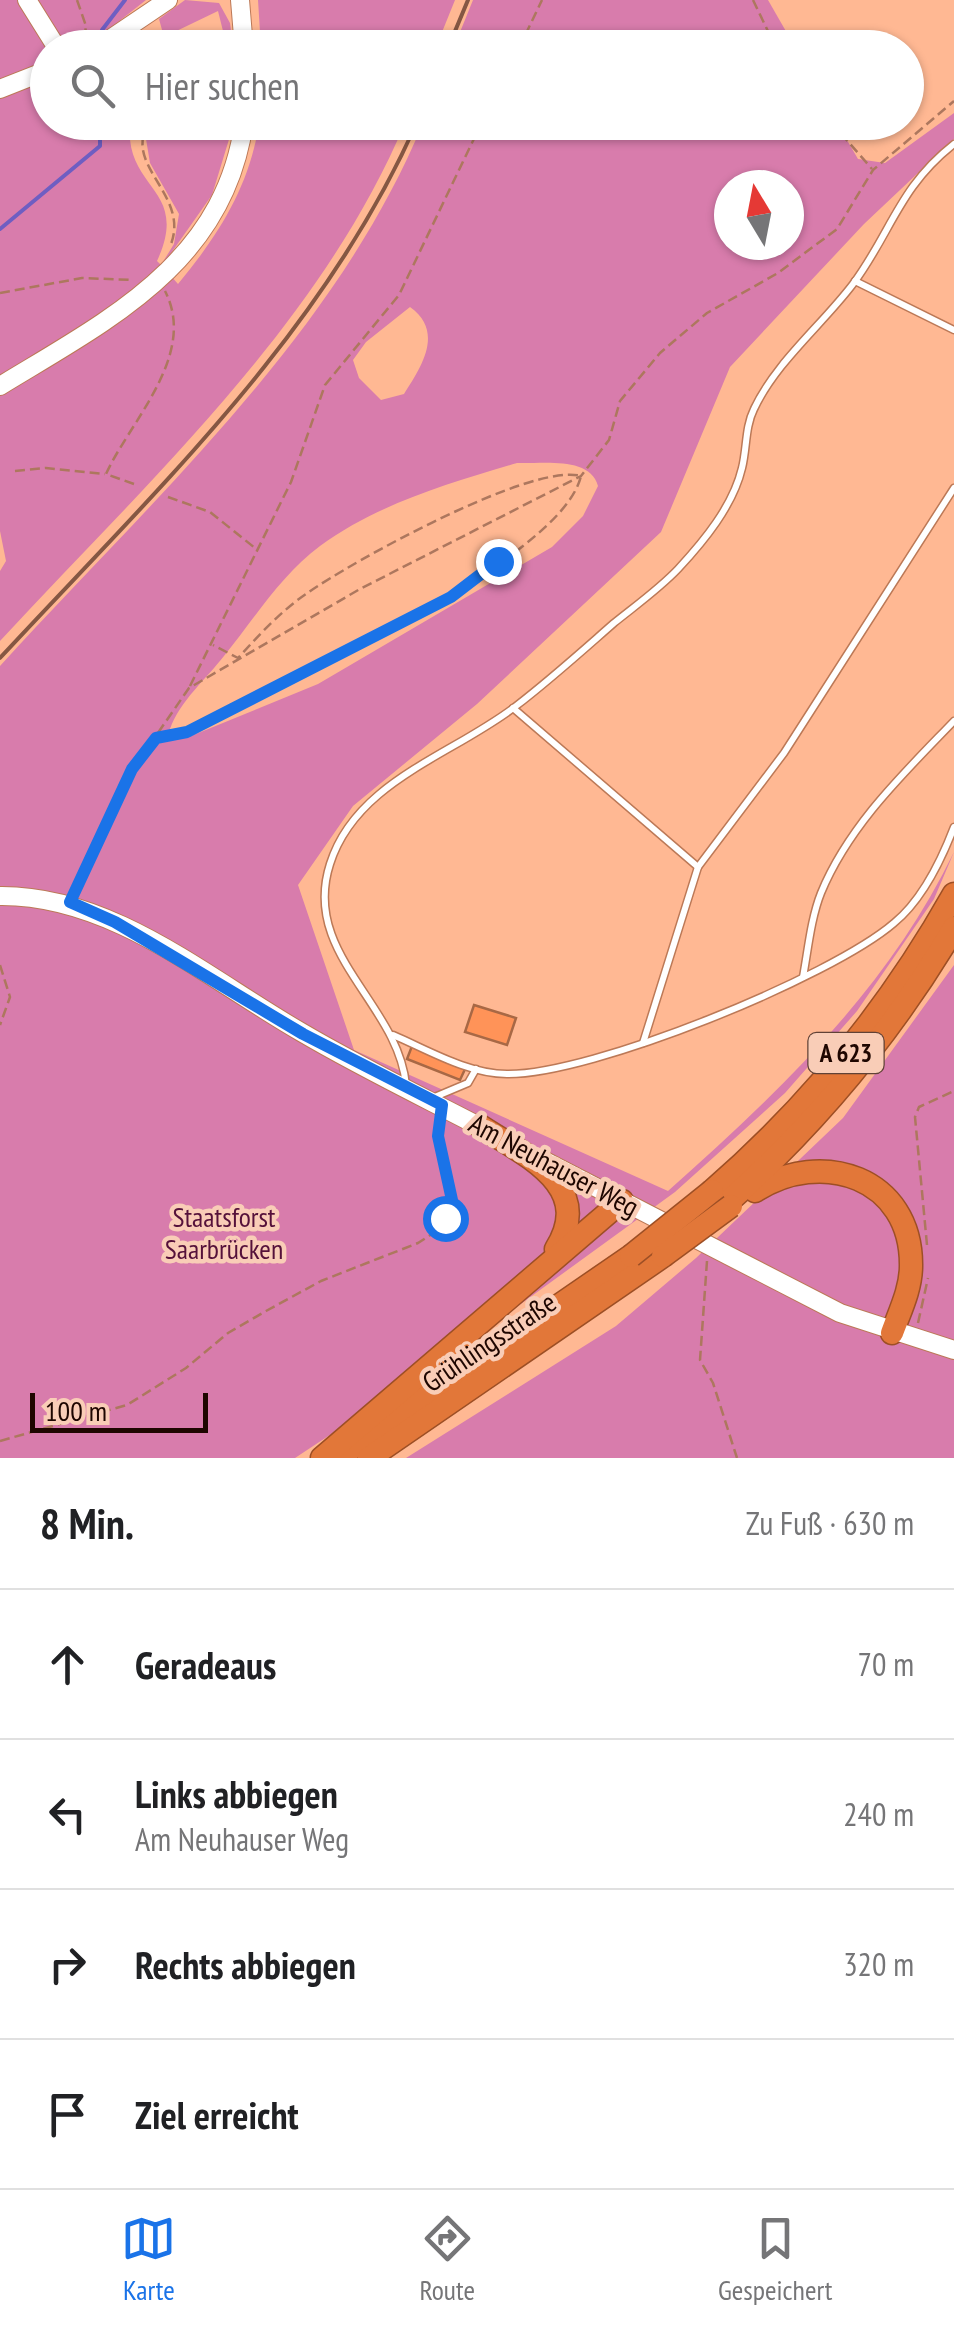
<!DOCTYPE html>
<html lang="de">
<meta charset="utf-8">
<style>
:root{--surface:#fff;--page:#f6f6f6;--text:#202124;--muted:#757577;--line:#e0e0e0;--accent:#1a73e8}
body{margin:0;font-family:"PT Sans Narrow",sans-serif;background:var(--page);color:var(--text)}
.compass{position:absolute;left:714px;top:170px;width:90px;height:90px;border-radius:50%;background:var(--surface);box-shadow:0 2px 8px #0004;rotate:350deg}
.scale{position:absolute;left:30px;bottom:25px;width:178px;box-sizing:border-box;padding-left:10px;border:5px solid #1e0600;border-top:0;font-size:28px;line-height:35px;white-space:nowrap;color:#1e0600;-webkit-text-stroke:8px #f9cdb7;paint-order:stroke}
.stop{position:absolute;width:30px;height:30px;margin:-22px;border:8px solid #1a73e8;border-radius:50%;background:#fff}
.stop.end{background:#1a73e8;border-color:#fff;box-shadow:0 2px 10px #0008}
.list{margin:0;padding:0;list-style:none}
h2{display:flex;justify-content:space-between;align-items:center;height:130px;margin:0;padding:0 40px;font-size:42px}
h2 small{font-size:32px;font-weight:400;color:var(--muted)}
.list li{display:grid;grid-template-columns:65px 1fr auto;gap:30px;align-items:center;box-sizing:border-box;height:150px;padding:0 40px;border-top:2px solid var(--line)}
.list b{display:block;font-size:38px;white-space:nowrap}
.list p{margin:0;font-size:32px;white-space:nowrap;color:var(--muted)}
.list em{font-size:32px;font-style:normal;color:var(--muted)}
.icon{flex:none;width:55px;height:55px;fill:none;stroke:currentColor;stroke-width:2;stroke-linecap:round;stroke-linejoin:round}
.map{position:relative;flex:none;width:954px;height:1458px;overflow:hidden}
.search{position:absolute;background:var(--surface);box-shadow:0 2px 8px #0004;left:30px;right:30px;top:30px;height:110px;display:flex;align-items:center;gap:25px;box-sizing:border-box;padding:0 35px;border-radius:55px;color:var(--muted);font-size:38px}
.sheet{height:730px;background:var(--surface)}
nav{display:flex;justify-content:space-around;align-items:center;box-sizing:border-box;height:140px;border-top:2px solid var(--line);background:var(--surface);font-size:28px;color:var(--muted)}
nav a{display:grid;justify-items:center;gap:5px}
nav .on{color:var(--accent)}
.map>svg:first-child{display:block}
</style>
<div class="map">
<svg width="954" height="1458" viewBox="0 0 954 1458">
<rect width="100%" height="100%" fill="#ffb893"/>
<g fill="#d87cac" fill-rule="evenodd">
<path d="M0,0H146L108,30L107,47L48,48V122L130,123C124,191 191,187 157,261L161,265L174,244L179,214L150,163L146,139L176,123H234L212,195L162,266L178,284C218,236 250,186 259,123H405C320,325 146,483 0,641V571L6,561L0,531Z"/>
<path d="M185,0L219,3L230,23L233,47H227L218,11L164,37L159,19Z"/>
<path d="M258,0H455L436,47L261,48Z"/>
<path d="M473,0H768L795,47H454Z"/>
<path d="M954,113V139L864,224L730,367L661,532L477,704L353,806L298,885L354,1050L668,1191C781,1090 887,990 954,852L934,899L857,1011L785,1093L675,1192L445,1359L295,1458H0V666C153,498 335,336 423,123H837L858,159L885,163ZM729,185H789V245H729ZM410,307C445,332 421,367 404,394L381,400L359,378L353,360L366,342ZM517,463C543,464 590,456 598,486L583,516L552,547L318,684L191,736H174L170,729C180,701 206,679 224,656C254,619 281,575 320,546C377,504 450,483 517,463Z"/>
<path d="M954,965V1458H406L616,1326L696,1258L843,1118Z"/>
</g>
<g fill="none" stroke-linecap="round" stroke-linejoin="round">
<g stroke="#6e5ec2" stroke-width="4">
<path d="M102,37V30L125,0"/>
<path d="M0,229L100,146V122"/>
</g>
</g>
<g fill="#ff9358" stroke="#a86845" stroke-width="2.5">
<path d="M474,1005L516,1018L507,1045L465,1032Z"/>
<path d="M412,1046L466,1067L460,1080L407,1059Z"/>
</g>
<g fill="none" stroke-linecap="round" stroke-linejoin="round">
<defs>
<g id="lane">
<path d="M855,281L954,330"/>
<path d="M513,708L698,867"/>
<path d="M803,977C808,950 811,918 821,893C849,825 904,773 954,721"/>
<path d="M393,1035C428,1050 468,1074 507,1074C591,1075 830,978 894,923C922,900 941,861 954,827"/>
<path d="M643,1043L698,867L784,753L954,488"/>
<path d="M406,1085C398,1003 301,954 330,864C356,781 453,755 516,706C550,680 582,651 614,623C635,606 659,589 678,569C704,541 733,506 742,468C747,448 745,427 754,409C776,362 822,325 853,284C891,233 899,187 954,144"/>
<path d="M430,1099L468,1083L476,1069"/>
</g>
<g id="secondary">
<path d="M27,0L57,48"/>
<path d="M240,0L244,48"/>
<path d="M97,48L168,0"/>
<path d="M0,89L48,70"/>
<path d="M0,386C108,320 225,263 244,122"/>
<path d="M0,896C112,895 207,978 301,1032C362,1068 427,1099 490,1132"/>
<path d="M539,1158L840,1313L954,1350"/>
</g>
<g id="highway">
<path d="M480,1126C524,1155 596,1185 556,1249"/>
<path d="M712,1191C810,1106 891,1006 954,894"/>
<path d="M755,1191C821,1148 912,1177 911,1266C911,1289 900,1311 892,1333"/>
<path d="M727,1203C817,1123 893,1031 954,928"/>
<path d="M342,1455L631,1256"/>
<path d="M322,1458L622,1201"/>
<path d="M369,1458L663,1256"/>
</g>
</defs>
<use href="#lane" stroke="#bc7957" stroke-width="9"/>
<use href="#secondary" stroke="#bc7957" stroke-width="20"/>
<use href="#highway" stroke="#9d4f25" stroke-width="25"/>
<g stroke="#ad775e" stroke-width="2.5" stroke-dasharray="10 5" stroke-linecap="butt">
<path d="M77,0L86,26L84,42"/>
<path d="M753,0L776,48"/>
<path d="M519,48L542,0"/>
<path d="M150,122C120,164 190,194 171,244"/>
<path d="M831,122L872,169"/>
<path d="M0,293L82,278L132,280"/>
<path d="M15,471L46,468L105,474"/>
<path d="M134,484L106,474C130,421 198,355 165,291"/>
<path d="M168,497L210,512L255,548"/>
<path d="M190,686L291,482L325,385L399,295L482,122"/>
<path d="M158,738L187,732C271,684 560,564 581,476C532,462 351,562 306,594C281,611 259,635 238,658L213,645"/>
<path d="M75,892L133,769L189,688L360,589L581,476L609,440L620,401L660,353L707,313L778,273L837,229L873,170L954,101"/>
<path d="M0,965L10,997L0,1025"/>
<path d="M927,1245L915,1117L919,1107L954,1091"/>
<path d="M707,1261L700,1360L713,1383L737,1458"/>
<path d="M918,1323L928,1278"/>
<path d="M0,1441L127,1405L186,1368L228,1333L266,1311L321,1281L418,1243L435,1232L452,1199L438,1136L439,1122"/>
</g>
<use href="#lane" stroke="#fff" stroke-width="6"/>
<use href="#secondary" stroke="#fff" stroke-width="18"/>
<use href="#highway" stroke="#e27739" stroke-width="22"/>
<g stroke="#855743" stroke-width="4">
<path d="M448,48L468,0"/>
<path d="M0,658C154,492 324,333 417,122"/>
</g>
<defs>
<g id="highway-bridge">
<path d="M631,1256L712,1191"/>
<path d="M663,1256L731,1206"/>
</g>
</defs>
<use href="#highway-bridge" stroke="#9d4f25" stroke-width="25" stroke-linecap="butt"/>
<use href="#highway-bridge" stroke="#e27739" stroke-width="22"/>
</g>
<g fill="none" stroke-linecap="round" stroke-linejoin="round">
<path stroke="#1a73e8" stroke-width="12" d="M445,1218L452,1200L438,1136L442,1105L303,1034L115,922L70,902L132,769L156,738L187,732L451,597L498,561"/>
</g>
<g text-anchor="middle" stroke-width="9" stroke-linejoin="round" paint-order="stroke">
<rect fill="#f9cdb7" stroke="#604237" stroke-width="2.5" x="808.5" y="1033" width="75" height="40" rx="8"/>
<g font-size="25" font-weight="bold" fill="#1e0600">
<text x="846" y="1062">A 623</text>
</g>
<g font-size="28" fill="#1e0600" stroke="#f9cdb7">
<text transform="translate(554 1165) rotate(28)" y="10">Am Neuhauser Weg</text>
<text transform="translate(489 1342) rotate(-34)" y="10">Grühlingsstraße</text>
</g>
<g font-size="28" fill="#55113a" stroke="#f9cdb7">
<text x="224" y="1227">Staatsforst<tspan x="224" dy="32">Saarbrücken</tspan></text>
</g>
</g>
</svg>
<svg class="compass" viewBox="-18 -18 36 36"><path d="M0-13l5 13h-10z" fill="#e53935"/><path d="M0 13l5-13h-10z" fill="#757577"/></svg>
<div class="scale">100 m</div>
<div class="stop" style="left:445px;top:1218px"></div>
<div class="stop end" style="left:498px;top:561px"></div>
<div class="search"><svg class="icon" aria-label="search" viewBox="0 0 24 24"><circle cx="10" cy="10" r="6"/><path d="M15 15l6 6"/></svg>Hier suchen</div>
</div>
<section class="sheet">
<h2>8 Min.<small>Zu Fuß · 630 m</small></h2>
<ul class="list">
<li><svg class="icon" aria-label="ahead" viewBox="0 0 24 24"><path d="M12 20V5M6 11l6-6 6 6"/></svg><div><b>Geradeaus</b></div><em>70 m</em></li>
<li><svg class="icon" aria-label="left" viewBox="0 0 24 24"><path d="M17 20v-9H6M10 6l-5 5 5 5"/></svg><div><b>Links abbiegen</b><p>Am Neuhauser Weg</p></div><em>240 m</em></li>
<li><svg class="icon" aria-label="right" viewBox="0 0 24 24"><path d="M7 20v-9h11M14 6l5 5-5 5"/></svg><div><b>Rechts abbiegen</b></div><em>320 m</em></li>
<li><svg class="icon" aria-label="arrive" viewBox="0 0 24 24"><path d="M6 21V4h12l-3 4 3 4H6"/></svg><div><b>Ziel erreicht</b></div></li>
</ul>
</section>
<nav>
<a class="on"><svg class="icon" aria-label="map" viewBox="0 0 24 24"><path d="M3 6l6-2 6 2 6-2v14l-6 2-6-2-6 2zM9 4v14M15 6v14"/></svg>Karte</a>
<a><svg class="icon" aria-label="directions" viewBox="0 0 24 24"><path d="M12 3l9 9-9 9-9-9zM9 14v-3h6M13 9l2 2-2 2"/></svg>Route</a>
<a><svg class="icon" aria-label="saved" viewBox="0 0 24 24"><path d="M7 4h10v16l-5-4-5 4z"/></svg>Gespeichert</a>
</nav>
